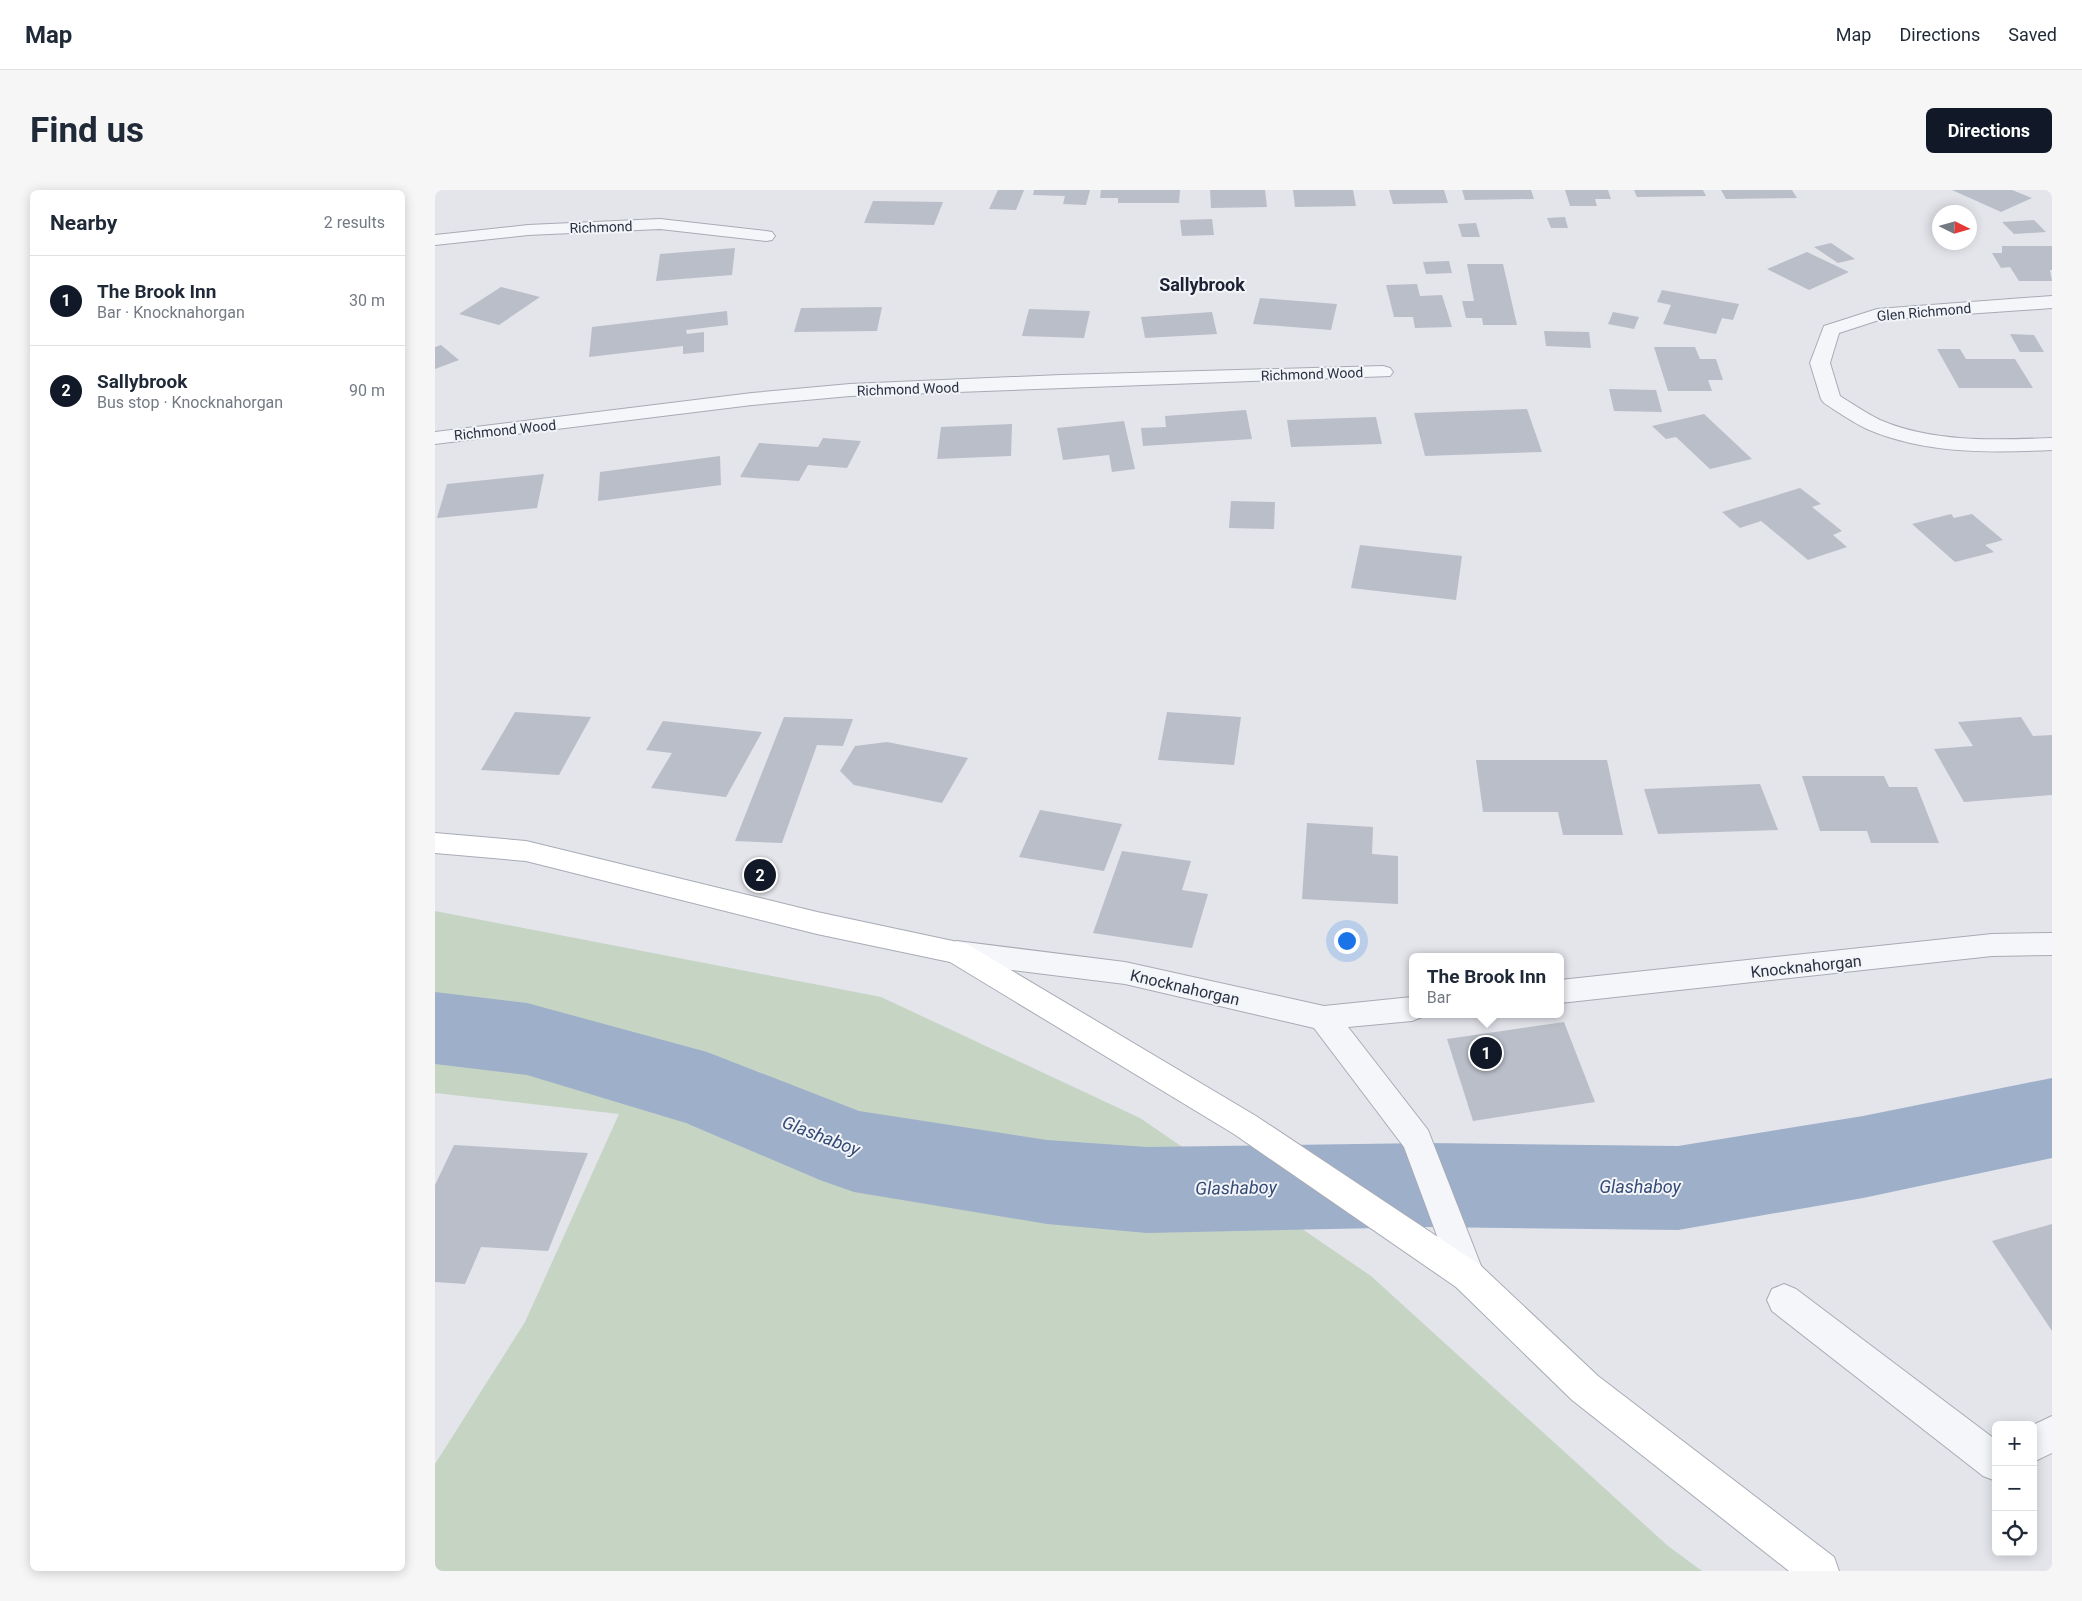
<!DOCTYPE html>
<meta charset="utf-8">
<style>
:root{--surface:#fff;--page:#f6f6f7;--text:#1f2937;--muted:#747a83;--line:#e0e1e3;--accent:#111827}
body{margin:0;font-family:Roboto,sans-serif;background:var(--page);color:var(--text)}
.controls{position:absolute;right:15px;bottom:15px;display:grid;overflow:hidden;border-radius:8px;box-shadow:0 2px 12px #0003}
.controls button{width:45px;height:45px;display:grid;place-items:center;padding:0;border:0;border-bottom:1px solid var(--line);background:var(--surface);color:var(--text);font:25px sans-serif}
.compass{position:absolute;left:1497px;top:15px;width:45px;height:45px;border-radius:50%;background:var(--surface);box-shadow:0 2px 12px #0003;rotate:95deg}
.you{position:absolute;left:911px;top:750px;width:18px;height:18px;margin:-12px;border:4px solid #fff;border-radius:50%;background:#1a73e8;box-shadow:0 0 0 8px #1a73e833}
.badge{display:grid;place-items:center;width:32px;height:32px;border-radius:50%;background:var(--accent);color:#fff;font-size:16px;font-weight:700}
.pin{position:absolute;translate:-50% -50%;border:2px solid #fff;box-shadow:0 1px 5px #0006}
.popup{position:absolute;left:974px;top:763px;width:155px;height:65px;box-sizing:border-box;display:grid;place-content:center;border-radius:8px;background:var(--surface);filter:drop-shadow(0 1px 4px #0005);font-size:16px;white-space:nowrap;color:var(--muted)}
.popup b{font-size:19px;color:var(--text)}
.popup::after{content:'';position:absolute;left:50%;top:100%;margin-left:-10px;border:10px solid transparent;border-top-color:var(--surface)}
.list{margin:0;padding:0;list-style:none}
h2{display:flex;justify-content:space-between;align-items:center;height:65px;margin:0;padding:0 20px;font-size:21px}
h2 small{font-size:16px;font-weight:400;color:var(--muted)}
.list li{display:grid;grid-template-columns:32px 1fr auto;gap:15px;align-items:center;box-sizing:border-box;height:90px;padding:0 20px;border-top:1px solid var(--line)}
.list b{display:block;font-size:19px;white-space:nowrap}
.list p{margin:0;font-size:16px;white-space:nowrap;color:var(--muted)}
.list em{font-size:16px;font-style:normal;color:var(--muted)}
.icon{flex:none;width:28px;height:28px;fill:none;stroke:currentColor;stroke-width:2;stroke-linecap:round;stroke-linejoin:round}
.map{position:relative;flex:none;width:1617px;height:1381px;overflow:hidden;border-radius:8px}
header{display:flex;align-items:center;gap:30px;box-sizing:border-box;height:70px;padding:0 25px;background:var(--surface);border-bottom:1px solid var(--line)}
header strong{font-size:24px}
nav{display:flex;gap:28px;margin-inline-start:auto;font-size:18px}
.intro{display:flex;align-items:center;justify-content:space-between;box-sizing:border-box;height:120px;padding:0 30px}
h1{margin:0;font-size:35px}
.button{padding:12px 22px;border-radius:8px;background:var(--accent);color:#fff;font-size:18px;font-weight:700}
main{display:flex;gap:30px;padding:0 30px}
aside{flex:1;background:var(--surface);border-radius:8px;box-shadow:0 2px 12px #0003}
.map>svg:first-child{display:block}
</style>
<header>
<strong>Map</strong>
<nav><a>Map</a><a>Directions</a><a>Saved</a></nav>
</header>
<div class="intro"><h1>Find us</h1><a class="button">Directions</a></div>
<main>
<aside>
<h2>Nearby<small>2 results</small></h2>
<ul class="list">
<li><span class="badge">1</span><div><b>The Brook Inn</b><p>Bar · Knocknahorgan</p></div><em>30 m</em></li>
<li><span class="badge">2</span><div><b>Sallybrook</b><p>Bus stop · Knocknahorgan</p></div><em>90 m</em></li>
</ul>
</aside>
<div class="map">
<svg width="1617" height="1381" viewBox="0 0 1617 1381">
<rect width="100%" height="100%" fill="#e3e5eb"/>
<path fill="#c6d4c4" d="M0,721L446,807L705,928L936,1086L1233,1356L1267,1381H0V1274L90,1132L184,924L0,903Z"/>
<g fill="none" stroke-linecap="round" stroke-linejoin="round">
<path fill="#9eafca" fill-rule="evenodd" d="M0,802L92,813L272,862L424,921L612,950L712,957L993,953L1243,956L1428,926L1617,888V968L1428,1008L1243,1040L993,1037L712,1043L612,1034L419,1002L385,990L251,933L92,885L0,874Z"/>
</g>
<g fill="#babec8">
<path d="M563,0H589L581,20L554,19Z"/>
<path d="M599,0H655L651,15L628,14L630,6L598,5Z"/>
<path d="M666,0H745L744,13H683V8H665Z"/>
<path d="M775,0H830L832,17L776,18Z"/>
<path d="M858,0H918L921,16L860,17Z"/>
<path d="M954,0H1009L1013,13L958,14Z"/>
<path d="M1027,0H1096L1099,9L1030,10Z"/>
<path d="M1130,0H1173L1176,9H1160L1162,16H1135Z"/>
<path d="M1199,0H1268L1271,6L1202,7Z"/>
<path d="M1286,0H1357L1362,8L1291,9Z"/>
<path d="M1517,0H1577L1597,8L1566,22Z"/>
<path d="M438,11L508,12L499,35L429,33Z"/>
<path d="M1130,27L1133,38H1116L1112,28Z"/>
<path d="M777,29L779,45L747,46L745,30Z"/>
<path d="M1599,30L1611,42L1579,44L1567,32Z"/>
<path d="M1041,33L1045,47H1027L1023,34Z"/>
<path d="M1396,53L1420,69L1403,73L1379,57Z"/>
<path d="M1567,56H1617V80H1615L1617,91H1584L1575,77L1566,78L1557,63H1567Z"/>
<path d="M300,58L297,85L221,91L225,64Z"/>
<path d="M1372,62L1414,82L1374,100L1332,79Z"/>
<path d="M1014,71L1017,83L991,84L988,72Z"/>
<path d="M1032,74H1068L1082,135H1048L1047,128H1031L1027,111H1039Z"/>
<path d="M982,94L985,106L1007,105L1017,137L980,138L978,127H959L951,95Z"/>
<path d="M66,97L105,107L64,135L24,124Z"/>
<path d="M1227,100L1304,114L1298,130L1287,128L1281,144L1228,134L1236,115L1222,112Z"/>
<path d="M825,108L902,114L896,140L818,134Z"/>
<path d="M447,117L442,141L359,142L366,118Z"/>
<path d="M594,119L655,121L649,148L587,146Z"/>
<path d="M292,121L293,135L251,140L252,144L269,142V162L248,164V156L154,167L157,137Z"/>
<path d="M777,122L782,144L710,148L706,127Z"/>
<path d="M1178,122L1204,127L1199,139L1173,134Z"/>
<path d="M1109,141L1154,142L1156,158L1111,156Z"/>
<path d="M1575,144L1599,145L1609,162H1585Z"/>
<path d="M6,155L24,170L0,179V157Z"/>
<path d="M1219,157H1260L1265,169H1281L1288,190H1273L1277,201H1233Z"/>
<path d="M1502,159H1525L1531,169H1580L1598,198H1524Z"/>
<path d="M1174,199L1221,200L1227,222L1179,221Z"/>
<path d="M1092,219L1107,262L990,266L979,223Z"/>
<path d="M811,220L817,249L708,256L706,238L731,237L730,226Z"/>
<path d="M1269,224L1317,269L1275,279L1241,247L1231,249L1217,236Z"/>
<path d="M941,227L947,254L856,257L852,230Z"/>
<path d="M689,231L700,279L677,282L674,265L628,270L622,238Z"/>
<path d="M577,234L576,266L502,269L506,237Z"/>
<path d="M388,248L426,251L412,278L373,275L364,291L305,287L324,253L383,257Z"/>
<path d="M285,266L286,295L163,311L165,282Z"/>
<path d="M109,284L102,318L2,328L12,294Z"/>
<path d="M1365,298L1386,314L1377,317L1407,341L1398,345L1412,357L1373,370L1326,331L1305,338L1287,322Z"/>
<path d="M796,311L840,312L839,339L794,338Z"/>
<path d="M1516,324L1519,328L1537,324L1568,350L1550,355L1559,362L1520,372L1477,334Z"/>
<path d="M925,355L1027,366L1021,410L916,398Z"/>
<path d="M80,522L156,527L124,585L46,580Z"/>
<path d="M732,522L806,527L799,575L723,570Z"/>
<path d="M349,527L418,529L408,556L382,555L347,653L300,651Z"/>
<path d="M1586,527L1598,546L1617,545V605L1529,612L1499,559L1538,556L1523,532Z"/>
<path d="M228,531L327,542L291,607L216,598L237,563L211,560Z"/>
<path d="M452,552L533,568L507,613L419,595L405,581L420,556Z"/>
<path d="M1041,570H1172L1188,645H1128L1123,622H1048Z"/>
<path d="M1367,586H1449L1454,597H1482L1504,653H1436L1432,641H1385Z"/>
<path d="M1325,594L1343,640L1223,644L1209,599Z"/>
<path d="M605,620L687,634L669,681L584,667Z"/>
<path d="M872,633L938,637L937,664L963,666V714L867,709Z"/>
<path d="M687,661L756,671L747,700L773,704L757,758L658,743Z"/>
<path d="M1129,832L1160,912L1038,931L1012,849Z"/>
<path d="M19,955L153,963L113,1061L46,1057L30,1094L0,1092V995Z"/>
<path d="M1617,1034V1141L1557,1051Z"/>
</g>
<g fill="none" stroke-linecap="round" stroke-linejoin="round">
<defs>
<g id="lane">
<path d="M1349,1094L1361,1099L1561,1250V1291L1548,1286L1337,1121L1332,1110L1337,1099Z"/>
<path d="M1617,1226V1263L1598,1272V1235Z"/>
</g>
<g id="street">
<path d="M225,29L331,41L337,42L340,46L337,50L331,51L225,39L93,45L0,55V45L93,35Z"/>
<path d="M1617,106V118L1444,130L1404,143L1395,173L1405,206C1418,214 1431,223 1445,230C1499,253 1560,250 1617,248V260C1555,263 1490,264 1432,239C1417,232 1403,222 1389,213L1386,209L1375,173L1389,136L1442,119Z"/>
<path d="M948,176L955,178L958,182L955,186L415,206L317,215L0,254V242L317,203L415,194L626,185Z"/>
<path d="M1617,743V765L1557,766L1125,813V790L1557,744Z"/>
<path d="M522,751L690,772L889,816L977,807V824H989L987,827L977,831L913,837L993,940L1050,1086L1045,1097L1033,1101L1021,1097L969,957L879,838L690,794L522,773L512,770L508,762L512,754Z"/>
</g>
<path id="secondary" d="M0,643L91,651L382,722L532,754L821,926L1045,1075L1163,1186L1399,1367L1404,1381H1354L1137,1210L1021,1097L799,944L515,772L382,744L91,671L0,663Z"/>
</defs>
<use href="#lane" stroke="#a8abb5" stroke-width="2"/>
<use href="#street" stroke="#a8abb5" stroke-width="2"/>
<use href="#secondary" stroke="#a8abb5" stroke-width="2"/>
<use href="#lane" fill="#f5f6f9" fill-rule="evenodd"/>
<use href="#street" fill="#f5f6f9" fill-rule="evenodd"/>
<use href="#secondary" fill="#fff" fill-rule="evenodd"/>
</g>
<g text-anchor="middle" stroke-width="4" stroke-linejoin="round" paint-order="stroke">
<g font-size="14" fill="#2a3143" stroke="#f2f4f8">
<text transform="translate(166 37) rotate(-2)" y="5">Richmond</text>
<text transform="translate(1489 122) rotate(-5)" y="5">Glen Richmond</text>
<text transform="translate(877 184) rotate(-2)" y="5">Richmond Wood</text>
<text transform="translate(473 199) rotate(-2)" y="5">Richmond Wood</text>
<text transform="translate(70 240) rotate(-6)" y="5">Richmond Wood</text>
</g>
<g font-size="16" fill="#2a3143" stroke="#f2f4f8">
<text transform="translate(1371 776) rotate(-6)" y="6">Knocknahorgan</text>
<text transform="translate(750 797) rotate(13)" y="6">Knocknahorgan</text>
</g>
<g font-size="18" font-weight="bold" fill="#1d2234" stroke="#f2f4f8">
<text x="767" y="101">Sallybrook</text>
</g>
<g font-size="18" font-style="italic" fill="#354b77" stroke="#f2f4f8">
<text transform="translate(386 946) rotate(21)" y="6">Glashaboy</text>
<text x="1205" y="1003">Glashaboy</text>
<text transform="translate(801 998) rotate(-1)" y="6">Glashaboy</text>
</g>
</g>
</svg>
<div class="controls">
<button>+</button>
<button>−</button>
<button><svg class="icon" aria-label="locate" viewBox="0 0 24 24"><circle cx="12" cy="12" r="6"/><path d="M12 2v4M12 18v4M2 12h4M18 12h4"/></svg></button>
</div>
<svg class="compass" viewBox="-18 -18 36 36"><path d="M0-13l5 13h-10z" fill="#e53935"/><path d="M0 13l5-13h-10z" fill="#747a83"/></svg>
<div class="you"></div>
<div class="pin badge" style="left:1051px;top:863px">1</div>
<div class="popup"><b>The Brook Inn</b>Bar</div>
<div class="pin badge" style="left:325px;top:685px">2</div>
</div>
</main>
